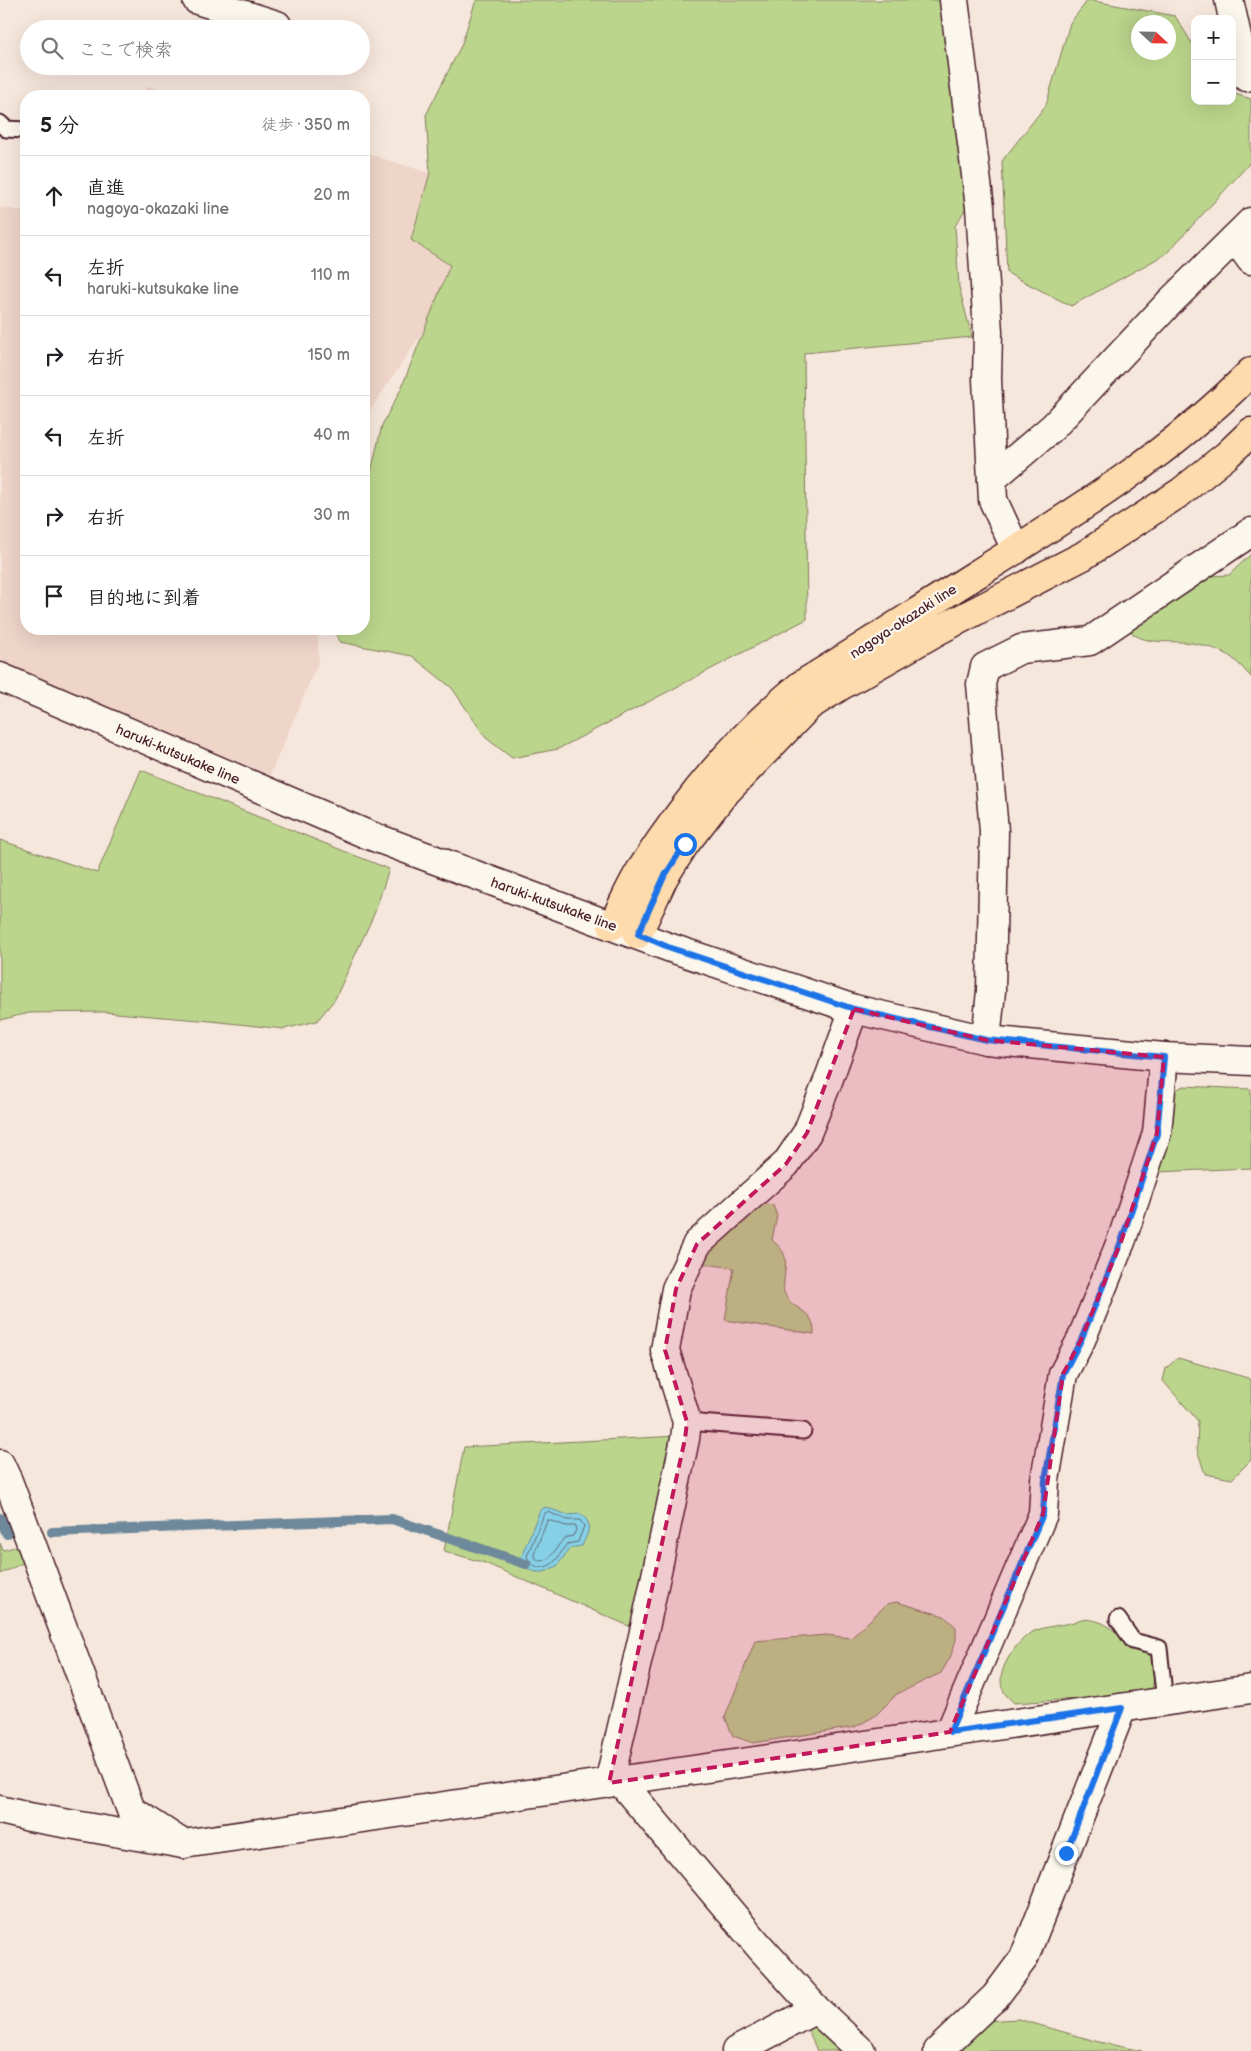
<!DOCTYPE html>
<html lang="ja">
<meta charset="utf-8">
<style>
:root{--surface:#fff;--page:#f2f2f2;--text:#202124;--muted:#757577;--line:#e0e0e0}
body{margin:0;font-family:"Balsamiq Sans","Klee One",sans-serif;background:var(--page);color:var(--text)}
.controls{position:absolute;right:15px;top:15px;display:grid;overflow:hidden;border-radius:10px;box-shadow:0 5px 20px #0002}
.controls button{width:45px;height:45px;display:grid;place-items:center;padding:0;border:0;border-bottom:1px solid var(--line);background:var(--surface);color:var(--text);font:25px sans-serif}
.compass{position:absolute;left:1131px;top:15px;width:45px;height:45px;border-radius:50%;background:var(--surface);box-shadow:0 5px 20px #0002;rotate:112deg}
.stop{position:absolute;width:15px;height:15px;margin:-11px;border:4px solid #1a73e8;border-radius:50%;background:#fff}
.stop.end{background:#1a73e8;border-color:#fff;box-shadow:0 1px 5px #0008}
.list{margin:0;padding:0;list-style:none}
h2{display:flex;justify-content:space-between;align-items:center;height:65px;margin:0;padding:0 20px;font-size:21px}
h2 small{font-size:16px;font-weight:400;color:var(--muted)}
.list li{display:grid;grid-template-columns:32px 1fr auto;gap:15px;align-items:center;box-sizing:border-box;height:80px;padding:0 20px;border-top:1px solid var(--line)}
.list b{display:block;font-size:19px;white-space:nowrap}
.list p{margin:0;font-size:16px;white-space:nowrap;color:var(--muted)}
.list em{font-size:16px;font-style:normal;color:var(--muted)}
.icon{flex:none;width:28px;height:28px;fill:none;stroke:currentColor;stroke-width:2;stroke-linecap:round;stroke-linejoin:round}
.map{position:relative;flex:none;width:1251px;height:2051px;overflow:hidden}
.search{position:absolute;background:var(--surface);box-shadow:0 5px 20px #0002;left:20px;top:20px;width:350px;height:55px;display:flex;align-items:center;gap:12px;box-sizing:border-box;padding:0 18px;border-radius:28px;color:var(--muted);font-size:19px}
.panel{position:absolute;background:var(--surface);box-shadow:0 5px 20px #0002;left:20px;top:90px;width:350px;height:545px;border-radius:20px}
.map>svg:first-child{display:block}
</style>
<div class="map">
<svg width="1251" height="2051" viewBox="0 0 1251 2051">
<rect width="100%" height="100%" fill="#f6e7dc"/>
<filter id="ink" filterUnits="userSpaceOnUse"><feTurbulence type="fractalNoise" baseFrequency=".02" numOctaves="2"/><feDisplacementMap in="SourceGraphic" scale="10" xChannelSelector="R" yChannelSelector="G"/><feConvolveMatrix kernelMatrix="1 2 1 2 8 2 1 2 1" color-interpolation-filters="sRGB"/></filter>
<g filter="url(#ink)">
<g fill="#efd4c8">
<path d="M147,86L179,96H144Z"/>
<path d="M364,153L430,173L411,240L450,265L428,324L369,412L364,432Z"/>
<path d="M0,207L26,212V629H317L319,660L270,775L0,661Z"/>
</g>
<g fill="#bbd58c" stroke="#827a5c" fill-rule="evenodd">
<path d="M476,0H944L968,205L955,226L959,287L972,337L804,353L807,619L558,749L512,758L486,738L452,688L412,656L340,642L334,629H364V502L382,425L401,389L450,265L411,240L430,173L426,115L461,46Z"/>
<path d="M1088,0L1175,16L1195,48V101H1232V93L1251,99V158L1249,164L1166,254L1071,306L1007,273L1002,161L1046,105L1070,23ZM1138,22H1168V52H1138Z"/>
<path d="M1251,554V677C1241,666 1232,655 1218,650C1207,646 1192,642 1180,642C1161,641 1140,644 1127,628L1209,576L1229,575Z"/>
<path d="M141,770L389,869L375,912L335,999L317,1021L284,1029L211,1021L104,1012L29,1013L0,1020V840L97,873Z"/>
<path d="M1183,1086L1251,1089V1168L1156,1172L1171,1093Z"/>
<path d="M758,1203L773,1205L777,1216L772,1240C789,1254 786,1260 784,1281C784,1285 783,1289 784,1292C791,1312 815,1307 814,1334L725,1320L734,1268L699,1263L704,1246Z"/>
<path d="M1178,1358L1248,1378L1251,1381V1460L1232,1479L1205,1474L1197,1449L1198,1421L1163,1381L1166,1368Z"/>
<path d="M679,1436L638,1630L485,1563L444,1551L464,1447Z"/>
<path d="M0,1543L3,1550L19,1546L25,1562L0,1574Z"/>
<path d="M897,1602L944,1616L956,1627V1640L950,1658L941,1673L897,1694L875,1716L855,1727L753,1743L733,1736L725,1717L755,1641L826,1635L851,1638L887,1604Z"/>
<path d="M1081,1619C1107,1620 1110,1628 1129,1644C1134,1648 1143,1651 1150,1654L1155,1666L1152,1694L1014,1703C1011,1700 1006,1696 1004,1692C993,1674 1015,1644 1029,1634C1044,1624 1066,1627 1081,1619Z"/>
<path d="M1018,2019L1099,2042L1142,2051H951L983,2021Z"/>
<path d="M815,2020L850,2051H817L805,2022Z"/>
</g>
<path fill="#85d0e6" stroke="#6d899b" d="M545,1507L568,1515L580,1514C595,1523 587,1534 582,1546L570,1548L557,1566L544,1572H536L528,1569L521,1557L540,1510Z"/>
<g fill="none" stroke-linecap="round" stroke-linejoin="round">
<g stroke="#626676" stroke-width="1">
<path d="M548,1512L567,1520H580L584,1526L578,1542L567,1544C562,1549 560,1556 555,1561C545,1571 532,1569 527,1556L544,1514Z"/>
<path d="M548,1520L566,1526H575L576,1530L573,1536C554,1538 558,1561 538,1561L534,1555Z"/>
</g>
<g stroke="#6d899b" stroke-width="10">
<path d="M0,1518L7,1534"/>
<path d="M52,1532L392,1519L526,1564"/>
</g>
<defs>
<g id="service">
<path d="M0,123L6,129L26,130"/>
<path d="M687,1422L803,1431"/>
<path d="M1118,1619L1133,1641L1159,1648L1165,1702"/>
</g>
<g id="minor">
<path d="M197,0L277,25"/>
<path d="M954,0L980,207L988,332L987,379L993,500L1016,550"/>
<path d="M1229,0L1246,77"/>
<path d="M1235,238L1251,260"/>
<path d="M992,479L1053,427L1169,303L1251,222"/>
<path d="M986,1040L991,991L994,831L981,684L985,667L1021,649L1090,641L1251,532"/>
<path d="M0,1464L8,1481L131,1810L183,1844"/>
<path d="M950,1732L1043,1514L1045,1480L1063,1374L1081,1340L1122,1239L1157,1133L1164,1057"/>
<path d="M620,1781L759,1946L816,2009L861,2051"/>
<path d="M609,1783L646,1623L685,1439L687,1422L665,1350L676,1289L697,1244L786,1164L807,1133L828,1081L854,1009"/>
<path d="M736,2051L816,2009"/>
<path d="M938,2051L995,1997L1024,1958L1122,1708"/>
</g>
<path id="tertiary" d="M0,1810L29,1817L183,1844L1251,1689"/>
<path id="secondary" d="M0,677L366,834L668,947L854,1009L986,1040L1164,1057L1251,1061"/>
<g id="primary">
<path d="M612,926C622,907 630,886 642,868C686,800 738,736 801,685C860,649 918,611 977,574C1074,513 1170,454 1251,372"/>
<path d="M637,935L664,877L685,844L723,795L809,706L844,684L939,630L1083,556L1181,492L1227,455L1251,432"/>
</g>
</defs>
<use href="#service" stroke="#4a1f2b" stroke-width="19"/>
<use href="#minor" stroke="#4a1f2b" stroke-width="31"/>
<use href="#tertiary" stroke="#4a1f2b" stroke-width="31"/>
<use href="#secondary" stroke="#4a1f2b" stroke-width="31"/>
<use href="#primary" stroke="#4a1f2b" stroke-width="31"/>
<use href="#service" stroke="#fbf7ec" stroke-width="15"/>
<use href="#minor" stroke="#fbf7ec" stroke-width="28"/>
<use href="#tertiary" stroke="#fbf7ec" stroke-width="28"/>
<use href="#secondary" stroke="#fbf7ec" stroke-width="28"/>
<use href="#primary" stroke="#fedbac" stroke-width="28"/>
</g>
</g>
<g fill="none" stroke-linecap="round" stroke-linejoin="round" filter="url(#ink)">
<path stroke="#1a73e8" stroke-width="6" d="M685,844L664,877L638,934L668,947L854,1009L986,1040L1164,1057L1157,1134L1122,1239L1081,1340L1063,1374L1045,1480L1043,1514L950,1732L1122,1708L1066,1853"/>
</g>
<path fill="#c2185b" fill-opacity="0.2" stroke="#c2185b" stroke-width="4" stroke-dasharray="10 6" stroke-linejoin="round" d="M854,1009L986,1040L1164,1057L1157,1133L1122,1239L1081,1340L1063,1374L1043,1514L950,1732L609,1783L685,1439L687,1422L665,1350L676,1289L697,1244L786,1164L807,1133Z"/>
<g text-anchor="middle" stroke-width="4.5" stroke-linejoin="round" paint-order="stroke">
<g font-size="14" fill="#4a1f2b" stroke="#fbf7ec">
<text transform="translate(903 621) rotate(-33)" y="5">nagoya-okazaki line</text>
<text transform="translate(178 754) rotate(23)" y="5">haruki-kutsukake line</text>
<text transform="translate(554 904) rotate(20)" y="5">haruki-kutsukake line</text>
</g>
</g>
</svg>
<div class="controls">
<button>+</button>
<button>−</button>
</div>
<svg class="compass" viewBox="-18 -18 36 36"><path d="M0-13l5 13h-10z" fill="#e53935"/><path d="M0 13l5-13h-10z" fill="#757577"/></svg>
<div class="stop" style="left:685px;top:844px"></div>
<div class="stop end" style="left:1066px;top:1853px"></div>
<div class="search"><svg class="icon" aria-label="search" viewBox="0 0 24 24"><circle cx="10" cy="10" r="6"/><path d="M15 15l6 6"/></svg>ここで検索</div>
<section class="panel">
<h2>5 分<small>徒歩 · 350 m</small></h2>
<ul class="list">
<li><svg class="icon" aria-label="ahead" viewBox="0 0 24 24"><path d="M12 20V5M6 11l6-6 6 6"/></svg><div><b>直進</b><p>nagoya-okazaki line</p></div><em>20 m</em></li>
<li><svg class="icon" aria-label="left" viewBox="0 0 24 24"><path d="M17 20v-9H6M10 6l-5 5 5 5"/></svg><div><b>左折</b><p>haruki-kutsukake line</p></div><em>110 m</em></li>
<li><svg class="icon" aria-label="right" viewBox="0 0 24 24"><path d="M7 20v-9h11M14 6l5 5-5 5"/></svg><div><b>右折</b></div><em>150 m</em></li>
<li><svg class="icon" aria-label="left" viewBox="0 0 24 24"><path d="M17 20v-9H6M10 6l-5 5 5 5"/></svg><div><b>左折</b></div><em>40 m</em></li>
<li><svg class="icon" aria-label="right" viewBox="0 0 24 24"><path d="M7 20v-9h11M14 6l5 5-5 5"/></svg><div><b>右折</b></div><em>30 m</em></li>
<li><svg class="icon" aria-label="arrive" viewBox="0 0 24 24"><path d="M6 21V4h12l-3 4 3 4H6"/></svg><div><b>目的地に到着</b></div></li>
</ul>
</section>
</div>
